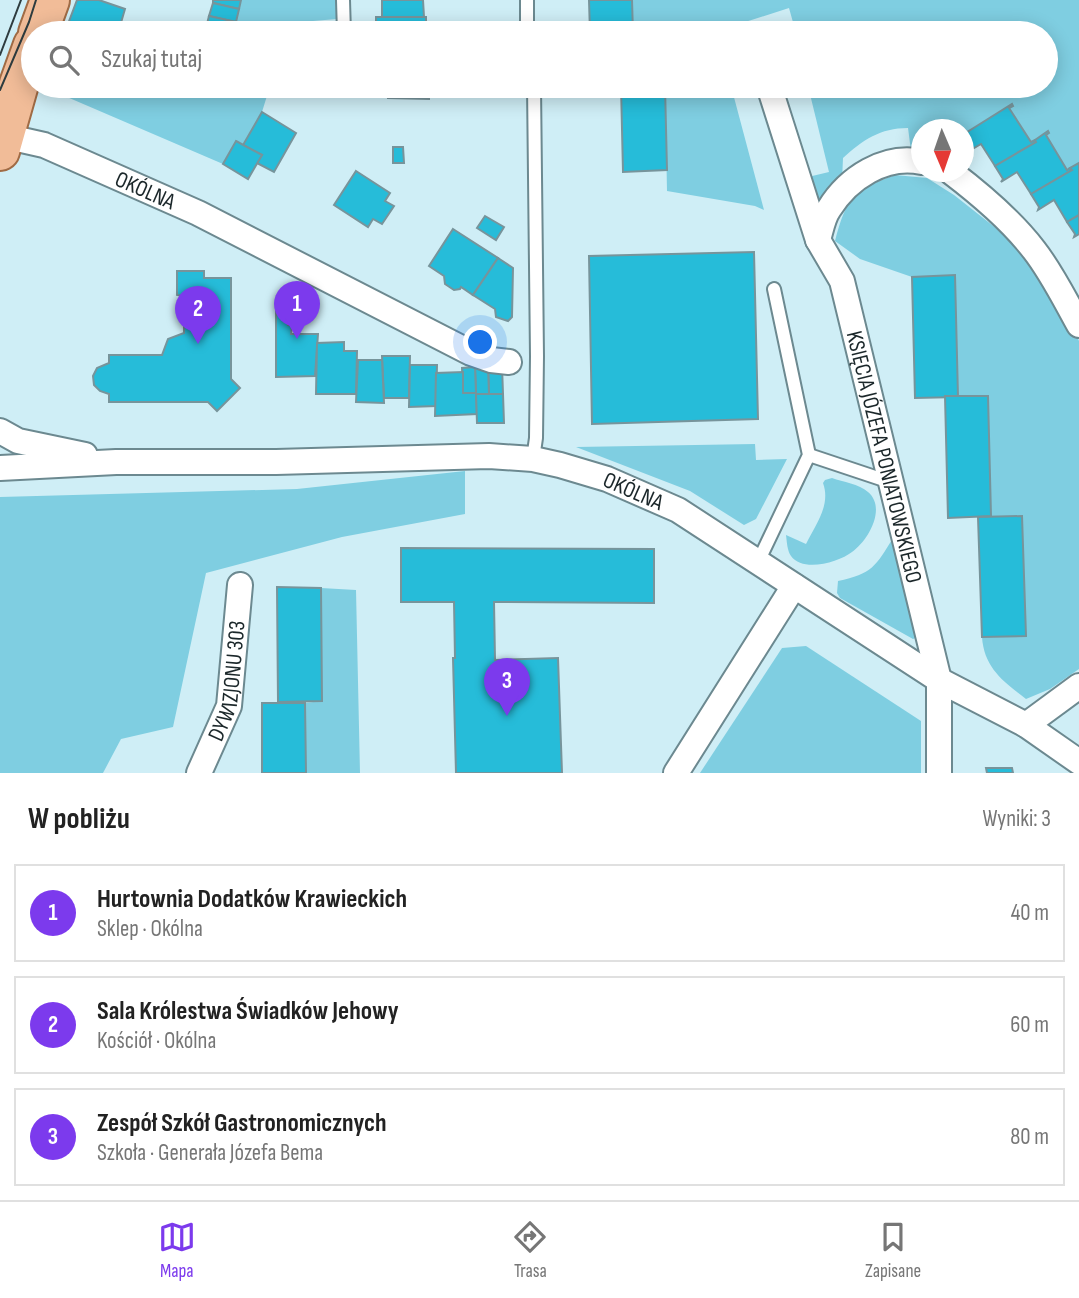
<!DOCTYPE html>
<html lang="pl">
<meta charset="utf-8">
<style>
:root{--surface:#fff;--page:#f2f2f2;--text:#222;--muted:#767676;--line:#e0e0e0;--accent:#7c3aed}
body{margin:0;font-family:"Sofia Sans Condensed",sans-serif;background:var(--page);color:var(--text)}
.compass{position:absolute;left:911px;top:119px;width:63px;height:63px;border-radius:50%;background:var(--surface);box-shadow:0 4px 18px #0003;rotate:178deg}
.you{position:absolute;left:481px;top:343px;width:24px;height:24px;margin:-18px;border:5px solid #fff;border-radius:50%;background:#1a73e8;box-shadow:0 0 0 10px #1a73e833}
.badge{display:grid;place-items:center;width:46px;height:46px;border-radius:50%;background:var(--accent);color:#fff;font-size:23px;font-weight:700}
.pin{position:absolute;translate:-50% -58px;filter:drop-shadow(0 2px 4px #0008)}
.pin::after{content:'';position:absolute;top:37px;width:24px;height:21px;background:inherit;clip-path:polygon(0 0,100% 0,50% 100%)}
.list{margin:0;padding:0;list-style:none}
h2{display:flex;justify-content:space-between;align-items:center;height:91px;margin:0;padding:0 28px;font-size:30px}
h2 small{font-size:23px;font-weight:400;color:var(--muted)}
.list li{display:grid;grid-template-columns:46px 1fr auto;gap:21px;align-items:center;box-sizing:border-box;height:98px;margin:0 14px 14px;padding:0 14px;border:2px solid var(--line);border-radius:0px}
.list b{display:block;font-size:26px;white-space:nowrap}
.list p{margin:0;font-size:23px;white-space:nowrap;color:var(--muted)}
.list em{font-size:23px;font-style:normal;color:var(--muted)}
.icon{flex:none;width:38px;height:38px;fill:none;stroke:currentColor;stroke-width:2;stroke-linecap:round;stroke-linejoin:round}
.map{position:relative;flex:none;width:1079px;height:773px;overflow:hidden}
.search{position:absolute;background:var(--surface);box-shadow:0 4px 18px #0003;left:21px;right:21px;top:21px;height:77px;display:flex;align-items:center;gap:18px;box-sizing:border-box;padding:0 24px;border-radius:38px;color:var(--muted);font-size:26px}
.sheet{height:427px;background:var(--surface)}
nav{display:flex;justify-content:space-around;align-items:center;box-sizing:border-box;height:98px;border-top:2px solid var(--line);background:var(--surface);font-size:19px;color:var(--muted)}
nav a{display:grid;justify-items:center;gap:4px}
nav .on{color:var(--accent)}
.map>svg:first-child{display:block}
</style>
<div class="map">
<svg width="1079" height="773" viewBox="0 0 1079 773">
<rect width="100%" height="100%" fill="#cfeef6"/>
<g fill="#7fcee1">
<path d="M241,0H336L337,19L289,23L286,33H234Z"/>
<path d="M632,0H1079V163L1067,170L1046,135L1048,132L1031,142L1009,108L1012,104L964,134V130H922L921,152L911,151L908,128C880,128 863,140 843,158L842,181L819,206L808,177L829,172L808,86H1046V33H796L789,8L717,31V33H633Z"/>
<path d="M54,86H270L262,112L243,145L236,141L223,164L53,91Z"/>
<path d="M665,86H731L764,210L755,206L667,191Z"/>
<path d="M895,175L927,178L954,195L1034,258L1055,288L1079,341V669L1050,689L1026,699C1004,682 984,668 982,637L1026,636L1021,516H991L988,396L958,397L955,275L912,277L860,259L835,241C846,199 853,190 895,175Z"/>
<path d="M755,444L756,460L787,459L756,519L744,525L690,491L576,447Z"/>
<path d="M465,471V514L342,537L206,573L173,727L121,739L103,773H0V497L297,489Z"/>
<path d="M832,478C843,482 859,484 868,492C887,508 868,541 852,552C839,562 803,573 791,556C787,550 787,542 786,535L806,544C816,524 831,505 823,483L825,480Z"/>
<path d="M893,538L918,637L913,639L840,598L837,593L838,581C872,574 876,566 893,538Z"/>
<path d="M321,588L356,590L360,773H306L305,703L322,701Z"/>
<path d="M806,646L921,721V773H700L782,648Z"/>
</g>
<g fill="#26bcd9" stroke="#77949b" stroke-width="2">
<path d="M77,0H99L125,9L118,33H67L65,32Z"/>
<path d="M213,0H241L239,9L213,3Z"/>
<path d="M382,0H423L424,17H382Z"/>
<path d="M589,0H632L633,33H590Z"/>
<path d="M213,3L239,9L236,22L209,16Z"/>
<path d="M209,16L236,22L234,33L206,28Z"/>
<path d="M376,17H426V33L376,32Z"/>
<path d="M388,86H429V99L388,98Z"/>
<path d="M621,86H665L667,170L623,172Z"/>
<path d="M1012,104L1013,106L1009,108L1031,142L1035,140L1036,142L995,166L981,144L964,154V134Z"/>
<path d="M262,112L296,133L274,172L257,163L262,155L243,145Z"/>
<path d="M1048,131L1049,133L1046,135L1067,170L1070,168L1072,170L1031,194L1017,172L1001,182L1003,179L995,166L1036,142L1035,140Z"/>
<path d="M236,141L262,155L248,179L223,164Z"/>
<path d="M393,147H403L404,163H393Z"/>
<path d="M1079,163V215L1067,222L1054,200L1038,210L1039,207L1031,194L1072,170L1070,168Z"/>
<path d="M356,171L390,193L385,201L394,206L382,224L373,219L368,227L334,205Z"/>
<path d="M1079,215V234L1074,237L1075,234L1067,222Z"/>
<path d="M485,216L504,227L496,240L477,228Z"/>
<path d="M453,229L498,258L473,295L461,287L460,289L454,290L445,284L444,276L429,266Z"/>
<path d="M754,252L758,419L592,424L589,256Z"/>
<path d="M498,258L513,268L512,317L508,321L496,317L495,309L473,295Z"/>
<path d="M177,271H204V278H231V379L240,388L217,411L208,402H109V394L100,391L94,385L93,376L97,368L109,363V355H162L168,339L184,333V296L177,295Z"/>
<path d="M955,275L958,397L915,398L912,277Z"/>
<path d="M288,298V325H292L291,334H318L315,376L276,377V299Z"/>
<path d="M344,342V351H357L356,394H316L317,343Z"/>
<path d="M382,356H410L409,398H384Z"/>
<path d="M358,360H382L384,403L356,402Z"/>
<path d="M410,365H437L436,406L409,407Z"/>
<path d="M488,366H502L503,394H489Z"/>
<path d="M488,366L489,394H476L475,367Z"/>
<path d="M475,367L476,393H463L462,368Z"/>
<path d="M463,372V393H476L477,414L435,416L436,373Z"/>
<path d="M476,394H503L504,423H477Z"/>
<path d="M945,396H988L991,516L948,518Z"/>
<path d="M1022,516L1026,636L982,637L978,517Z"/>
<path d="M401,548L654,549V603L494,602L495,660L558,658L562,773H456L453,658H455L454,602H401Z"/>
<path d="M277,587L321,588L322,701L278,702Z"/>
<path d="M262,703H305L306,773H262Z"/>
<path d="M986,768H1012L1013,773H987Z"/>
</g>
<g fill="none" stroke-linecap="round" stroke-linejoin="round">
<defs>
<g id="service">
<path d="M343,0L344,33"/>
<path d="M527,0V33"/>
<path d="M346,86V89"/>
<path d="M809,455L890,482"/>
<path d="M533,459L536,438L537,356L534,86"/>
<path d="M758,562L809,455L774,289"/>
</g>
<g id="minor">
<path id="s1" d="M769,86L818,240L842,281L939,680V773"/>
<path id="s2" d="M4,136L44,145L198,213L471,353L491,360L509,362"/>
<path d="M951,172C980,194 1011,220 1034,250C1052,273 1065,300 1079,325"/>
<path d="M818,240C821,230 823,217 829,209C848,178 885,154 922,162"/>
<path d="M0,431L18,441L85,455"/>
<path id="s3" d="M0,468L116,462H276L489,456L533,459L560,465L607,479L678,510L939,680L1026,725L1079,762"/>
<path d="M1026,725L1079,686"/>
<path id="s4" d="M199,773L229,706L240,585"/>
<path d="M676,773L794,586"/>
</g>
<g id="primary">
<path d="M38,33L50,0"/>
<path d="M0,151L19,84L33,45"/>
</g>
</defs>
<use href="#service" stroke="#6c8990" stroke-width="16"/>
<use href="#minor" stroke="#6c8990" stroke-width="28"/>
<use href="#primary" stroke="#a06b45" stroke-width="42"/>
<use href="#service" stroke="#fff" stroke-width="12"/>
<use href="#minor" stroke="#fff" stroke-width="24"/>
<use href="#primary" stroke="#f1bc98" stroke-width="38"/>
<g stroke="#2e3c3f" stroke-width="2">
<path d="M0,55L21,0"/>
<path d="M0,90L29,22L36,0"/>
</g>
</g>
<g text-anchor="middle" stroke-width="5" stroke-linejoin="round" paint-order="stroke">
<g font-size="23" fill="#1b272a" stroke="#cfeef6">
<text dy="8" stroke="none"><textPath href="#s2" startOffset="152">OKÓLNA</textPath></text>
<text dy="8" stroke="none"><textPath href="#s1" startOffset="390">KSIĘCIA JÓZEFA PONIATOWSKIEGO</textPath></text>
<text dy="8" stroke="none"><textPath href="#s3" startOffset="639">OKÓLNA</textPath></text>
<text dy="8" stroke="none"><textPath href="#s4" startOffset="98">DYWIZJONU 303</textPath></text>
</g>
</g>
</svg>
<svg class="compass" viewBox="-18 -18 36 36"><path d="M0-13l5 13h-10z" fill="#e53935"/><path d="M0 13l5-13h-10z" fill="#767676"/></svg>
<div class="you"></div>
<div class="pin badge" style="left:297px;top:339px">1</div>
<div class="pin badge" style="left:198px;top:344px">2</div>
<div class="pin badge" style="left:507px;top:716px">3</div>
<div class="search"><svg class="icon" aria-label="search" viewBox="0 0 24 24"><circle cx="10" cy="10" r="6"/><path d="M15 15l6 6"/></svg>Szukaj tutaj</div>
</div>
<section class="sheet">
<h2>W pobliżu<small>Wyniki: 3</small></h2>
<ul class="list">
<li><span class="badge">1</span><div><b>Hurtownia Dodatków Krawieckich</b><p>Sklep · Okólna</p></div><em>40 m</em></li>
<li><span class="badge">2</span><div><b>Sala Królestwa Świadków Jehowy</b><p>Kościół · Okólna</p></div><em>60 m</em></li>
<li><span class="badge">3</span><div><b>Zespół Szkół Gastronomicznych</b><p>Szkoła · Generała Józefa Bema</p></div><em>80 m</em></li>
</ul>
</section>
<nav>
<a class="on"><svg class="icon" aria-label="map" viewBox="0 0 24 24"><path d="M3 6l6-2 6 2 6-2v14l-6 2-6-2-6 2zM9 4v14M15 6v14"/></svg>Mapa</a>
<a><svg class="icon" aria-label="directions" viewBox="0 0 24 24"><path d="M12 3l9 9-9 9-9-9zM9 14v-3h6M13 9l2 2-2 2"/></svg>Trasa</a>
<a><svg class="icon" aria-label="saved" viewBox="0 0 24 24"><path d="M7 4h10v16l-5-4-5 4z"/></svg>Zapisane</a>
</nav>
